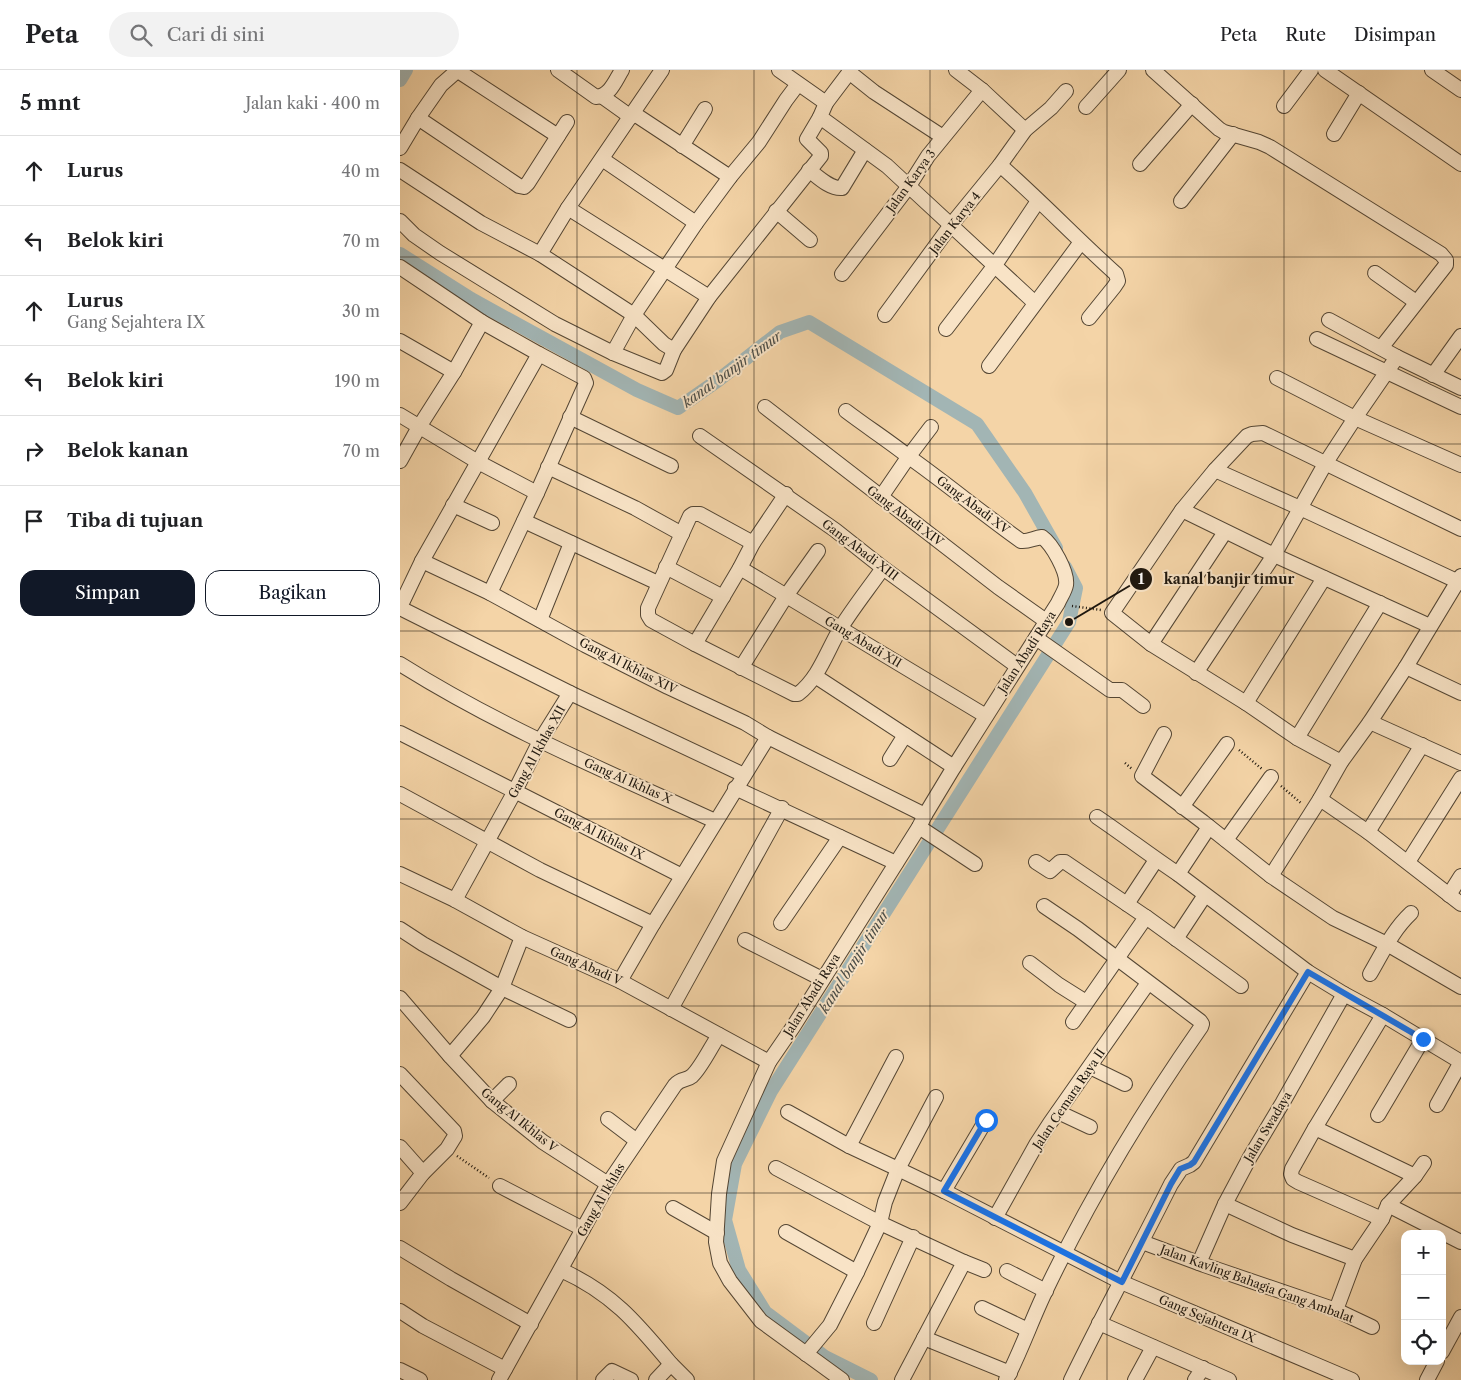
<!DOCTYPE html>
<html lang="id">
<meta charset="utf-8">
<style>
:root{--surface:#fff;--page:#f2f2f2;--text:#202124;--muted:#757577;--line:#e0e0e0;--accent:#111827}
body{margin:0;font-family:"Libre Caslon Text",serif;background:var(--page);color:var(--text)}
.controls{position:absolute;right:15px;bottom:15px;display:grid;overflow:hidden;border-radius:10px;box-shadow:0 5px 20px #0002}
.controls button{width:45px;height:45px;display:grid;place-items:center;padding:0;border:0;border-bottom:1px solid var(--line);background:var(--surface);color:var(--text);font:25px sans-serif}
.stop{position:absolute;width:15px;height:15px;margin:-11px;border:4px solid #1a73e8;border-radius:50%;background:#fff}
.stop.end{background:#1a73e8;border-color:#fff;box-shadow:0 1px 5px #0008}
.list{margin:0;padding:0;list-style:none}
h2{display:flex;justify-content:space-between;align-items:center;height:65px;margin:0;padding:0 20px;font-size:21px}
h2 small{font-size:16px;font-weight:400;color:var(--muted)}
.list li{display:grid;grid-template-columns:32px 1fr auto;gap:15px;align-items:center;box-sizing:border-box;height:70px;padding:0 20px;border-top:1px solid var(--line)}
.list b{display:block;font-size:19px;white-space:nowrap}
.list p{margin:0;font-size:16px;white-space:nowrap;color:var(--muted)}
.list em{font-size:16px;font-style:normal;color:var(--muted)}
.actions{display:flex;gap:10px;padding:15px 20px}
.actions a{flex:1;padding:11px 0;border:1px solid var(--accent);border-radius:15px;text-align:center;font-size:18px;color:var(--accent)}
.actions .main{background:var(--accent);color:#fff}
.icon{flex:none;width:28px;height:28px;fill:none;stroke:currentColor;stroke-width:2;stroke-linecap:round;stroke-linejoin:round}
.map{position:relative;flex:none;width:1061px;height:1310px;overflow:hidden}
header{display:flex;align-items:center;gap:30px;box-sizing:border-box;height:70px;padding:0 25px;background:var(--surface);border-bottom:1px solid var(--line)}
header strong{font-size:24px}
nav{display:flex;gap:28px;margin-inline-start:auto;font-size:18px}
.search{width:350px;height:45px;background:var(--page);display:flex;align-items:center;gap:12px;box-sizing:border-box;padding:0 18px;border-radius:28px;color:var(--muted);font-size:19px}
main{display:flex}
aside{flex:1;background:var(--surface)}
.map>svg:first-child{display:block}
</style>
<header>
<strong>Peta</strong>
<div class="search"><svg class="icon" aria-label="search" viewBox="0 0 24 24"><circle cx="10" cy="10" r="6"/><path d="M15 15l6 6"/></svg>Cari di sini</div>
<nav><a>Peta</a><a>Rute</a><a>Disimpan</a></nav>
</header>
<main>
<aside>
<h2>5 mnt<small>Jalan kaki · 400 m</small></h2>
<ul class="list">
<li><svg class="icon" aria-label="ahead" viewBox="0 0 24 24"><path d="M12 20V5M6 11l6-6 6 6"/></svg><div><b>Lurus</b></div><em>40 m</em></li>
<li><svg class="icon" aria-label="left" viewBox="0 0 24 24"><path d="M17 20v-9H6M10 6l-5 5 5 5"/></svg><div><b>Belok kiri</b></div><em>70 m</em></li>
<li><svg class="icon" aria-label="ahead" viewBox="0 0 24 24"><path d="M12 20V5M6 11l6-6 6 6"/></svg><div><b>Lurus</b><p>Gang Sejahtera IX</p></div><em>30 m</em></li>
<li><svg class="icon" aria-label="left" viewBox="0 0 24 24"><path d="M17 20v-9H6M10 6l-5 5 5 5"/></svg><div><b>Belok kiri</b></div><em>190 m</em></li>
<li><svg class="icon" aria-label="right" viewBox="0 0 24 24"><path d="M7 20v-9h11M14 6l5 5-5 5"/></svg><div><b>Belok kanan</b></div><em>70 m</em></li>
<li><svg class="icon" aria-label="arrive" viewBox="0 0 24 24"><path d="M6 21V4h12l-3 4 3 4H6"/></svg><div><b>Tiba di tujuan</b></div></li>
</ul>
<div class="actions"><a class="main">Simpan</a><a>Bagikan</a></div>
</aside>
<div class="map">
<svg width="1061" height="1310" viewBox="0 0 1061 1310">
<rect width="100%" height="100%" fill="#f4d4a7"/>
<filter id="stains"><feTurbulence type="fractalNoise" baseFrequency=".004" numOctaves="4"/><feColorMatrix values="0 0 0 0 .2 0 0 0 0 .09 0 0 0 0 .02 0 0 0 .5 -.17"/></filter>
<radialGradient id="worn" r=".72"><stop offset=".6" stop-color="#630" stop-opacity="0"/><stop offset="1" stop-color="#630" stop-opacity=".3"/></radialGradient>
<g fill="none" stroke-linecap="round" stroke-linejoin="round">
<g stroke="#a2b5b4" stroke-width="14">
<path d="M0,10L6,0"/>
<path d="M0,184L71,229L237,320L278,338L317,311L380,262L409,252L577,354L625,423L656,478"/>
<path d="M471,1310L425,1287L365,1242L339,1200L325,1150L335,1094L371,1021L669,552L676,518L665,497"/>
</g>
<defs>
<g id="minor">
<path d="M158,0L196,27C210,26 215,11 222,0"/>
<path d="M379,0L426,33L451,0"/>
<path d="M556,0L582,20L625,60"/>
<path d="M753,0L819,59L824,62L859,72L870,77L1041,184L1046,190V195L981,278"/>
<path d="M925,0L1061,94"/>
<path d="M1032,0L1061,20"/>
<path d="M58,1L158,66"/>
<path d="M449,2L474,22L543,67"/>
<path d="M203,27L231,47"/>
<path d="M426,33L420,47L487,96L635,233"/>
<path d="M884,36L911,0"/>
<path d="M686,37L719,0"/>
<path d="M233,43L330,107"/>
<path d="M18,48L119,116L124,117L128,113L167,52"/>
<path d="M934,64L959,23"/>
<path d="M282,76L305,39"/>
<path d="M0,78L18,48L41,15L58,0"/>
<path d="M202,89L296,153"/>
<path d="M740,94L792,34"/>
<path d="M600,95C640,130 677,169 716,204L718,211L714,217L689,248"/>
<path d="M0,100L81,153L140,184L234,245L264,274L274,280"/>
<path d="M409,100C418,107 430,119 442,118L465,80"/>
<path d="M781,131L833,64"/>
<path d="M168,138L309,227"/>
<path d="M376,141L410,170"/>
<path d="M0,151L14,165L40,183L155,254L213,283L262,303L266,300L274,280L309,227L421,86V83L407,69L420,47"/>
<path d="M140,184L168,138L262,0"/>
<path d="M0,197L82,252L139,284L22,491L0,537"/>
<path d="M975,203L1016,232"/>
<path d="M442,204L509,116L528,86L582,20"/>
<path d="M485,245L551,155L600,95L625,60L651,38L666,21"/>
<path d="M929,250L997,287L1061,318"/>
<path d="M546,259L595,195L638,131"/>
<path d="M917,269L1061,337"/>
<path d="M0,271L54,302L19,357L0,391"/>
<path d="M213,283L234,245L296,153L330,107L359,72L386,30L398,14"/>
<path d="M589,296L681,172"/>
<path d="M54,302L82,252"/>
<path d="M1033,305L1061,266"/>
<path d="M877,308L955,348L1061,395"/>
<path d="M365,337L598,517L646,551"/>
<path d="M0,345L78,392L137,423"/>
<path d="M170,347L271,396"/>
<path d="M300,366L435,460L483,498L617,596"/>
<path d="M148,397L235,438L282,464"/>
<path d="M815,400L900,438L1061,513"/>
<path d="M481,427L509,386L531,357"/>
<path d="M53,435L92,453"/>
<path d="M782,440L874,485L1030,556"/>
<path d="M124,451L258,513"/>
<path d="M353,473L300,444H293L290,446L248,538V545L251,550L295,574L394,624H398C419,608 427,581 440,559C453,538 469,518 483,498"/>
<path d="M22,491L90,523L185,575L268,617L345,653L368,667L525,745"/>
<path d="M266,497L323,527"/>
<path d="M340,498L586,646"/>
<path d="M90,523L137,423L186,313L184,308L139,284"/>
<path d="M0,538L170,623"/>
<path d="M140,550L171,473"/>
<path d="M636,568L710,620H722L743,636"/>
<path d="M295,574L340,498L353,473L386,424"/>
<path d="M751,574L825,462"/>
<path d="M0,594C100,657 208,702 315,751"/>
<path d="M1006,597L1061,623"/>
<path d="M341,598L386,526L418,481"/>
<path d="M796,603L874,485L925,394L955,348L997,287"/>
<path d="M415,606L554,697"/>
<path d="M846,633L924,508"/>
<path d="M970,652L1061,693"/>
<path d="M0,663L282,806"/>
<path d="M764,664L742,706L803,752L871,806L933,848L987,874L1061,917"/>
<path d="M897,668L980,533"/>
<path d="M490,689L505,665"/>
<path d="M941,692L897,668L846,633L751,574L712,543L782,440L815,400L847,366L852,364L863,363L1061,459"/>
<path d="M335,718L496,793"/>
<path d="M0,724L140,800L253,854"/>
<path d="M920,729L968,762L1061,834"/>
<path d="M782,737L827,674"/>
<path d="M697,747C725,766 751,786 778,804L908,902L944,924L983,945L1061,992"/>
<path d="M519,757L575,794"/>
<path d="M968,762L1022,675"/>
<path d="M826,770L871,707"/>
<path d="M636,792L650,801L660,792H665L746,847L673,952"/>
<path d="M1008,792L1061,708"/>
<path d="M0,804L55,830L122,867L220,911L369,992"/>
<path d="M778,804L809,757"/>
<path d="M871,806L920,729L941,692L970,652L1006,597L1061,506"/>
<path d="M1049,825L1061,806"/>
<path d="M55,830L115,721L140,671L170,623L344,705"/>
<path d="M727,834L756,790"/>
<path d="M746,847L841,916"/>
<path d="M381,853L440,767"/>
<path d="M0,859L23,874L102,918L169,950"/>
<path d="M776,869L805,825"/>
<path d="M345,870L422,909"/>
<path d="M630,893L659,915L686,932"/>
<path d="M970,904C983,882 992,861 1011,843"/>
<path d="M220,911L253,854L368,667"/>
<path d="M0,928L50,986L92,1031L143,1072L208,1114"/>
<path d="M271,939L382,738"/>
<path d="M50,986L83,947L102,918L122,867"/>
<path d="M690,997L725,1014"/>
<path d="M0,1004L54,1061L55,1066L47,1079L23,1103L0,1133"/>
<path d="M92,1031L109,1014"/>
<path d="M1037,1035L1061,992"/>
<path d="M388,1042L449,1076L498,1099L536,1027"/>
<path d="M658,1042L690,1057"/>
<path d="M978,1045L1023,969"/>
<path d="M208,1049L237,1071"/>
<path d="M915,1058L1015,1106"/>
<path d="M449,1076L496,987"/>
<path d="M0,1077L23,1103"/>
<path d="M376,1098L480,1153L564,1192L502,1310"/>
<path d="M100,1116L183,1159"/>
<path d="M544,1121L586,1050"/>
<path d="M825,1134L892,1165L955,1189"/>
<path d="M988,1135L1061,1172"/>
<path d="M273,1138L317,1163"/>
<path d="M595,1148L637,1073L650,1053L748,913"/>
<path d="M982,1149L898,1112L893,1109L891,1104L892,1099L915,1058L983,945"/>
<path d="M386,1162L457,1202"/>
<path d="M742,1172L804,1195L936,1240L972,1257"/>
<path d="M0,1178L51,1209L131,1254"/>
<path d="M564,1192L584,1200"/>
<path d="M799,1193L825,1134L850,1087L883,1032L944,924"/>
<path d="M161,1200C212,1223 236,1252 271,1294"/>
<path d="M607,1201L646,1221"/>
<path d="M582,1238L628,1260"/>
<path d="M936,1240L955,1189L982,1149L988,1135L1015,1106L1024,1093"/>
<path d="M0,1241L23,1256L105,1299"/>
<path d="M474,1253L513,1167"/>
<path d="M699,1253L829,1310"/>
<path d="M524,1268L610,1303"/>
<path d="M1042,1282L1061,1247"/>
<path d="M406,1284L430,1255L457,1202L480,1153L485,1132L498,1099L544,1121L721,1212L952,1310"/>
<path d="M0,1300L20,1310"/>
<path d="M99,1310L208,1114L275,1015C281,1008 286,1011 292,1006C301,998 312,975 319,965"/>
<path d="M203,1310L212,1301L231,1310"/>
<path d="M256,1310L271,1294L287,1310"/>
<path d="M442,1310L361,1251L330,1211L320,1193L316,1172L319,1124L324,1091L369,992L393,957L519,757L525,745L554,697L658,533C660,528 665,521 666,515C668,502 652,474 642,467C634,468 628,472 621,471C583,444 547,414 509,387C489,371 467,357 446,341"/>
<path d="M606,1310C621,1281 632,1249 646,1220C690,1128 743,1040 801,957L802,954L800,951L678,859L644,836"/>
<path d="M671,1310C703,1244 738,1180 771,1114L781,1099L790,1095L794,1092L908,902"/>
<path d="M735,1310L753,1277"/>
<path d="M795,1310L803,1298"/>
<path d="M1027,1310L1037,1291"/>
</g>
</defs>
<use href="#minor" stroke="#544634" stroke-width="16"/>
<g stroke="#1e170e" stroke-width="2.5" stroke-dasharray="1 2.5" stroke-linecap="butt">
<path d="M672,536L701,540"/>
<path d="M839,680L862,699"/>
<path d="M725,693L732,699"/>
<path d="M881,716L901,733"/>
<path d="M57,1086L89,1108"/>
</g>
<use href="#minor" stroke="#f8e3c6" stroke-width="14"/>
</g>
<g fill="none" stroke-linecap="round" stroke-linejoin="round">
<path stroke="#1a73e8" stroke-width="6" d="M586,1050L544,1121L722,1212L771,1114L780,1099L790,1095L794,1092L908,902L1023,969"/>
</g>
<path fill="none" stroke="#1e170e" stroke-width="1" stroke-opacity="0.55" d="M177,0V1310M354,0V1310M530,0V1310M707,0V1310M884,0V1310M0,187H1061M0,374H1061M0,561H1061M0,749H1061M0,936H1061M0,1123H1061"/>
<g text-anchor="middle" stroke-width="4" stroke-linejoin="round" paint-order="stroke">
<g font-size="12" fill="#1e170e" stroke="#f8e3c6">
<text transform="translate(511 111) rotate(-54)" y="4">Jalan Karya 3</text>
<text transform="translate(555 153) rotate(-52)" y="4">Jalan Karya 4</text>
<text transform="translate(573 435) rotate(37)" y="4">Gang Abadi XV</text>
<text transform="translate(505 446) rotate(37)" y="4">Gang Abadi XIV</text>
<text transform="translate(460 480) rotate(37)" y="4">Gang Abadi XIII</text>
<text transform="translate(463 572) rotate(31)" y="4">Gang Abadi XII</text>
<text transform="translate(627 582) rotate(-57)" y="4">Jalan Abadi Raya</text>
<text transform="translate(228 596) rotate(27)" y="4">Gang Al Ikhlas XIV</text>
<text transform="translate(137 682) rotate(-61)" y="4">Gang Al Ikhlas XII</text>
<text transform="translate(228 711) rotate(24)" y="4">Gang Al Ikhlas X</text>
<text transform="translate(199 764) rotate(27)" y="4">Gang Al Ikhlas IX</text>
<text transform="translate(186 896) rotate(24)" y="4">Gang Abadi V</text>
<text transform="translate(412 925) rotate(-58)" y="4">Jalan Abadi Raya</text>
<text transform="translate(669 1029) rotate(-56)" y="4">Jalan Cemara Raya II</text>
<text transform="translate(119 1050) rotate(39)" y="4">Gang Al Ikhlas V</text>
<text transform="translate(868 1057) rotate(-59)" y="4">Jalan Swadaya</text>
<text transform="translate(201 1130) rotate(-60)" y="4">Gang Al Ikhlas</text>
<text transform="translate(857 1214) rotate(20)" y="4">Jalan Kavling Bahagia Gang Ambalat</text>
<text transform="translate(807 1249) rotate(23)" y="4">Gang Sejahtera IX</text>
</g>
<g font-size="14" font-style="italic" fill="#4c4e48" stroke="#f8e3c6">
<text transform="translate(332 299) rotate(-36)" y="5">kanal banjir timur</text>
<text transform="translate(454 891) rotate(-58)" y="5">kanal banjir timur</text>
</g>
</g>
<path fill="none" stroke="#1e170e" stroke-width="2" d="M669 552L741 509"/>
<g fill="#1e170e" stroke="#f8e3c6" stroke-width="2">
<circle cx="669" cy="552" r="5"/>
<circle cx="741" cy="509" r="12"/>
</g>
<g font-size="15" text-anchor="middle" font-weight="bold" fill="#fff">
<text x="741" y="514">1</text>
</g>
<g font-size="14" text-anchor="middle" font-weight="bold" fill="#1e170e" stroke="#f8e3c6" stroke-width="4" stroke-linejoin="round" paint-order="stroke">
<text x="829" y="514">kanal banjir timur</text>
</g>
<rect width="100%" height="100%" filter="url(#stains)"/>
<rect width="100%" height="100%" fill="url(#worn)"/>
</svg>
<div class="controls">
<button>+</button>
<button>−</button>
<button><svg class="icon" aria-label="locate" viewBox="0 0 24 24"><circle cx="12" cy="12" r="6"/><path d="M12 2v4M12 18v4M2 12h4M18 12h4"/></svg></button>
</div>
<div class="stop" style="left:586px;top:1050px"></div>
<div class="stop end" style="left:1023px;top:969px"></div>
</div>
</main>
